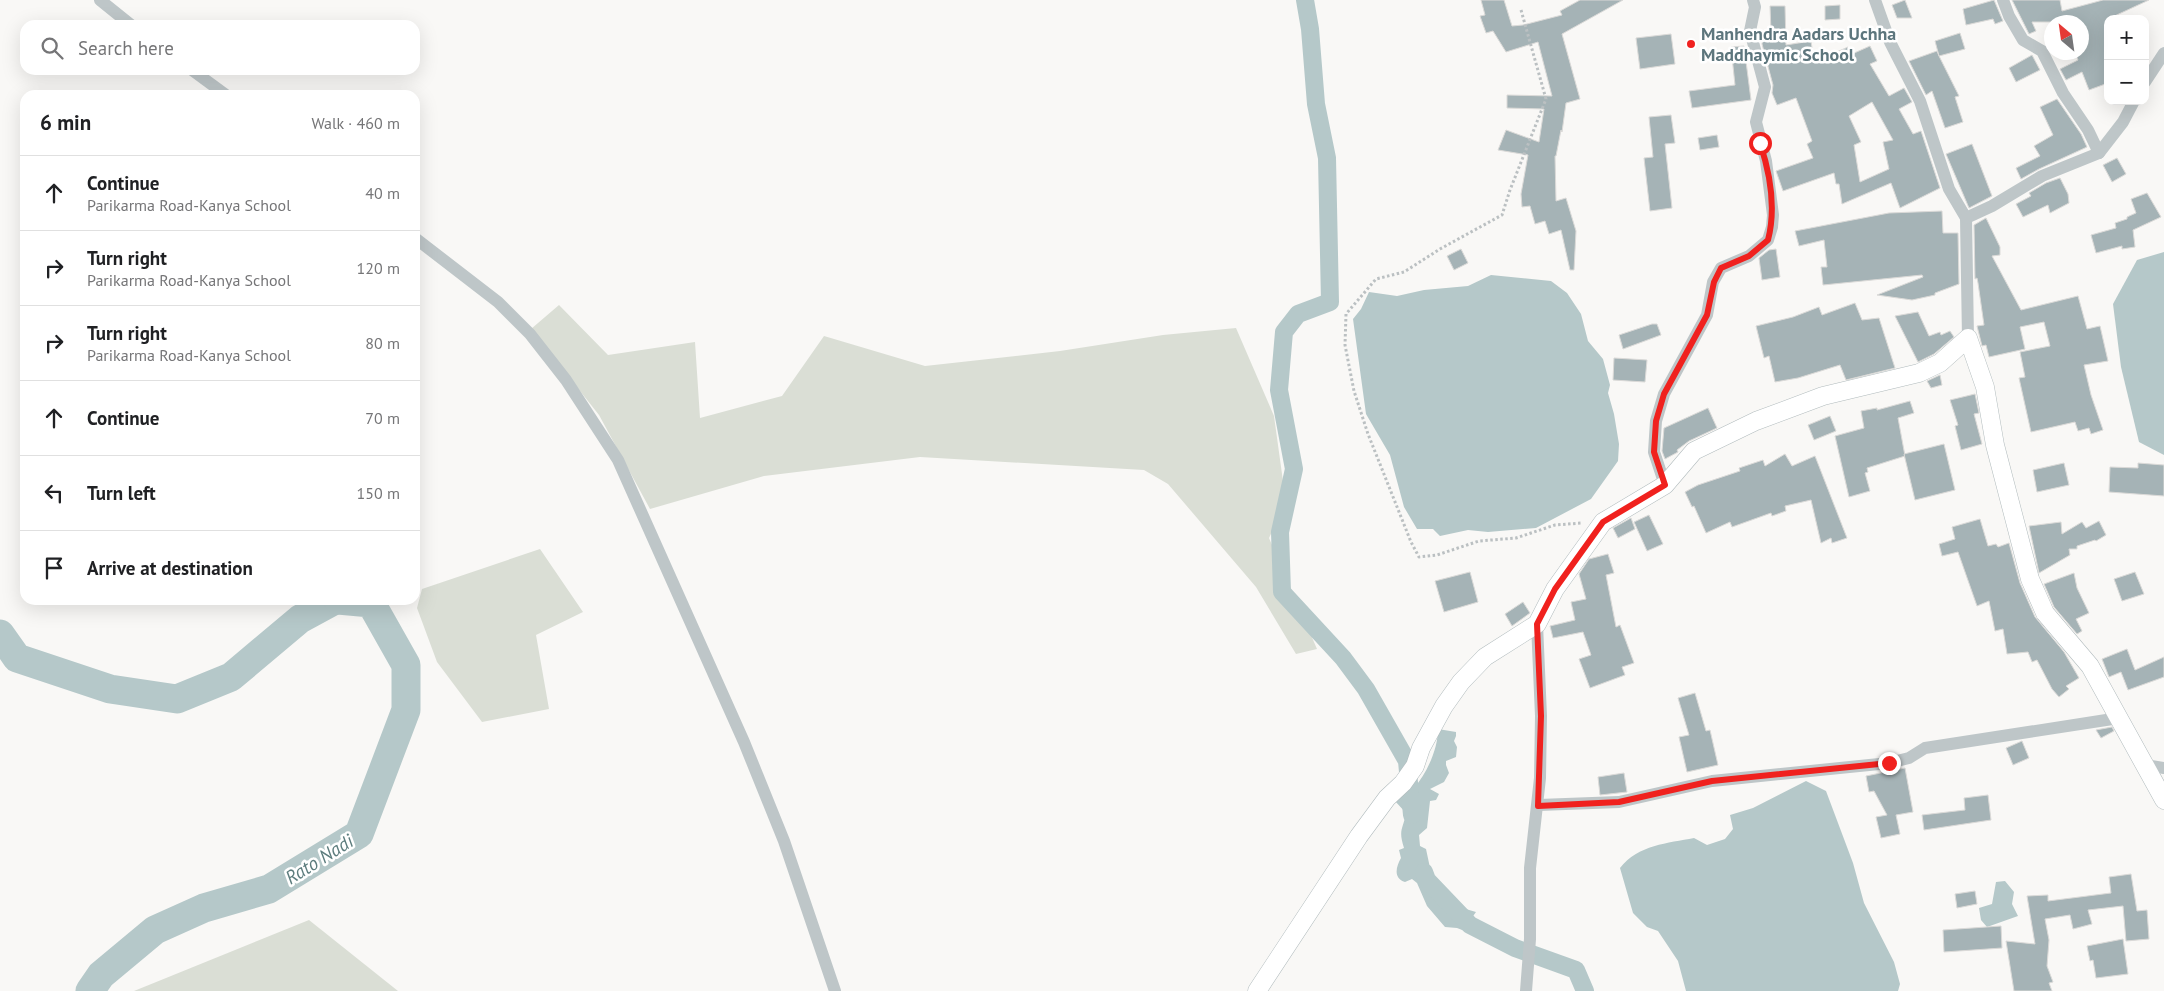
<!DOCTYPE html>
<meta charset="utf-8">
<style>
:root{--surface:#fff;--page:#f2f2f2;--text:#202124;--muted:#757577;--line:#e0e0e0}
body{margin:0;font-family:"PT Sans",sans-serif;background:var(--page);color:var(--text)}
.controls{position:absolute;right:15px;top:15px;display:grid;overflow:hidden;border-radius:10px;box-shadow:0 5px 20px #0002}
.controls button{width:45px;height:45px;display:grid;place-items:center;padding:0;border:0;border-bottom:1px solid var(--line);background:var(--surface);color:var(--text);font:25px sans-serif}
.compass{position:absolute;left:2044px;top:15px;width:45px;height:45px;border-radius:50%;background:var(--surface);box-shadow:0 5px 20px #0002;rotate:331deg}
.stop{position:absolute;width:15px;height:15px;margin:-11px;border:4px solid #f0211e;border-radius:50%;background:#fff}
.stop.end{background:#f0211e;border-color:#fff;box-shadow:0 1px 5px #0008}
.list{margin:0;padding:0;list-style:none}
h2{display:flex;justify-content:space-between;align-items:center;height:65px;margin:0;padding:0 20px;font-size:21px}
h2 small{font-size:16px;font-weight:400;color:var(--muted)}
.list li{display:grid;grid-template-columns:32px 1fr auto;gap:15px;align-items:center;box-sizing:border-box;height:75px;padding:0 20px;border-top:1px solid var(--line)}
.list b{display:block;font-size:19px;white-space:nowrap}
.list p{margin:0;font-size:16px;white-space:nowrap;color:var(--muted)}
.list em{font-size:16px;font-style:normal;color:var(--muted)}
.icon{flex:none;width:28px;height:28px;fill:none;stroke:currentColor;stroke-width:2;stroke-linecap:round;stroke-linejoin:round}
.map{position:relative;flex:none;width:2164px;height:991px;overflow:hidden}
.search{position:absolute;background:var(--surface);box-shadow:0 5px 20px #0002;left:20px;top:20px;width:400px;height:55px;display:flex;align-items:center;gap:12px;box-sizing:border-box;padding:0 18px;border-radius:15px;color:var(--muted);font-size:19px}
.panel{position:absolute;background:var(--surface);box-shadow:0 5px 20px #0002;left:20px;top:90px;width:400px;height:515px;border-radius:15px}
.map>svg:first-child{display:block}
</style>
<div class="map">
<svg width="2164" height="991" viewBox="0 0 2164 991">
<rect width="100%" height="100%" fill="#f9f8f6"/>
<g fill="#daded5">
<path d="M559,305L608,355L695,342L700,418L782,396L824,336L925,366L1060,351L1163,335L1236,328L1274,416L1286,503L1269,538L1317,649L1296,654L1256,587L1168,484L1144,470L920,457L764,476L650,509L599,415L531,329Z"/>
<path d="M540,549L583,612L536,635L549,709L482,722L437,662L417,608L422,589Z"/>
<path d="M309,920L398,991H134Z"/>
</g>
<g fill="#b5c8c9">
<path d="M2164,252V455L2139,442L2121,367L2113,304L2137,260Z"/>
<path d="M1491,275L1551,281L1567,293L1581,314L1588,341L1603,359L1610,385L1608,393L1614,414L1619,444L1618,461L1591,499L1536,528L1488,532L1468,530L1440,536L1433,529H1417L1404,507L1390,455L1366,414L1353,319L1361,309L1369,292L1397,296L1424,290L1468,286Z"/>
<path d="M1438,729L1456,732V736L1454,741L1457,747L1456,757L1446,761V765L1449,773L1444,782L1430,789L1439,794L1436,800L1430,801L1427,828L1419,835L1420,846L1426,849C1431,872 1433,889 1450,906L1459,907L1476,912L1468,923L1470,933L1457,928L1445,927L1427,906L1417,883L1412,879L1405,882C1393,878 1396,867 1401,858L1399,850L1404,848C1398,829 1403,830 1406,813L1395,801C1400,795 1408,794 1414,788C1427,773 1438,749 1438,729Z"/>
<path d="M1806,781L1826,791L1853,863L1864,903L1894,962L1900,984L1898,991H1686L1678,961L1658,931L1647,927L1633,913L1620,868C1638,845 1668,843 1694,838L1707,845L1725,839L1733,829L1730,815L1753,808Z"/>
<path d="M2005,881L2014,892L2012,904L2018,916L1987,927L1981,920L1979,908L1992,904L1996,882Z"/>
</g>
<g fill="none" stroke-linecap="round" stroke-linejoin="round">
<g stroke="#b5c8c9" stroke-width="18">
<path d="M1305,0L1310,29L1316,104L1327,158L1330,302L1298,314L1284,332L1279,390L1294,469L1280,532L1282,592L1343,658L1366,689L1407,761L1412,815"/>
<path d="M1424,872L1427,880L1470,925L1515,948L1576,970L1585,991"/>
</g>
<g stroke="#b5c8c9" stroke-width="29">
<path d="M0,634L17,658L110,689L177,699L231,677L300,619L335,600"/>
<path d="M90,991L101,975L155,930L204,908L269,889L359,834L406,710V665L371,603L338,600"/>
</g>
</g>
<g fill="#a5b3b6" stroke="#dbdad8" fill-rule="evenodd">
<path d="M1481,0H1504L1512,26L1523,25L1562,15L1560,11L1580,0H1623L1562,34L1580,99L1566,103L1562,132L1561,130L1556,156H1555L1556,201L1566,198L1576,231L1574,270H1570L1561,230L1549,234L1545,221L1535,224L1530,206L1522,207L1521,194L1528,155L1498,150L1506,130L1539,142L1544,109L1507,108V95L1552,96L1538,42L1506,52L1493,31L1486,33L1480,16L1485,15Z"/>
<path d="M1905,0L1912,18H1897L1892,5Z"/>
<path d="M1994,0L2003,21L1995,24L1993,19L1966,25L1963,9Z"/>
<path d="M2012,0H2060L2062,11L2103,0H2149L2108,19V83L2089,90L2082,72L2066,80L2060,69L2078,60L2075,53L2082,52V22H2032L2036,31L2029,34Z"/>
<path d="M1840,5V19L1825,20V6Z"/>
<path d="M1770,6H1785L1786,45L1811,41L1814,62L1848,47L1852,54L1870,46L1877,61L1870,64L1889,96L1904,88L1912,102L1899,109L1913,134L1921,131L1940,188L1900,208L1891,183L1842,204L1839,184H1836L1834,173L1783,191L1776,171L1813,158L1807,144L1812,141L1796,98L1777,105L1772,93L1773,85L1762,44L1763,32H1771ZM1872,102L1893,140L1883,142L1889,169L1860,182L1854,145L1861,142L1849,116Z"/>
<path d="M1960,33L1965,49L1939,56L1959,96L1955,97L1963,122L1945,128L1932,91L1926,95L1909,61L1937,51L1939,56L1935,41Z"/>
<path d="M1671,34L1675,64L1640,69L1636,38Z"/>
<path d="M1744,46L1751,100L1692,108L1689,91L1735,85L1731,47Z"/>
<path d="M2032,55L2040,70L2016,82L2009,68Z"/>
<path d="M2057,99L2081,134L2087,147L2039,169L2021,179L2016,168L2040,156L2034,146L2053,135L2040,107Z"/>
<path d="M1671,115L1675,143L1665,144L1672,208L1650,211L1644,158L1653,157L1649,117Z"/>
<path d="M1717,135L1719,147L1700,150L1698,138Z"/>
<path d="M1972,144L1992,196L1969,208L1946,154Z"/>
<path d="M2117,158L2126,174L2112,182L2103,165Z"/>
<path d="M2060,178L2068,194L2069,203L2050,213L2048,205L2023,217L2016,204L2031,196L2029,193L2046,183Z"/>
<path d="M2147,193L2161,217L2133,230L2135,247L2122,249V246L2096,253L2091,235L2116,228L2115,223L2127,219V217L2136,213L2131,199Z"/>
<path d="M1942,211L1943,233H1958L1959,284L1935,293V295L1912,300L1877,295L1923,277L1922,275L1823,285L1821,267H1827L1824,240L1799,246L1795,231L1889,213Z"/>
<path d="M1986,218L2000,247V255L1992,256L2021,310L2078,296L2087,329L2100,326L2108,361L2084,365L2091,395L2103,430L2091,434L2089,428L2078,431L2075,422L2031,432L2019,378L2025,377L2020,352L2050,346L2044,322L2020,327L2025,349L1989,357L1986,345L1982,346L1977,326L1984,325L1978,283L1977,278L1975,279L1974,225Z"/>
<path d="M1461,249L1468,263L1454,270L1447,256Z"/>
<path d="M1776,249L1780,277L1762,280L1759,258L1769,250Z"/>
<path d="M1855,303L1862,320L1879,318L1895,368L1846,380L1840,365L1798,378L1775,382L1769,356L1764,358L1756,326L1793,317L1819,307L1822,315Z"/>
<path d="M1918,312L1929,336L1940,332L1941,335L1950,331L1954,337L1934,354L1918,362L1895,316Z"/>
<path d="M1652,324H1657L1661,335L1623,349L1619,335Z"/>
<path d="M1614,358L1647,360L1645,382L1613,380Z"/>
<path d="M1940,375L1942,385L1931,388L1927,381Z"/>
<path d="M1975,394L1979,413L1974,414L1982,444L1961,450L1955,426L1958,425L1950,400Z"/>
<path d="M1910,401L1914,413L1898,418L1905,456L1867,468L1868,472L1865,473L1870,491L1849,497L1835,436L1864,428L1861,411L1877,408V410Z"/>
<path d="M1708,408L1717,428L1689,441L1677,450L1678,452L1665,459L1662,451L1664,428Z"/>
<path d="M1830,416L1836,431L1814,440L1808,425Z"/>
<path d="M1944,444L1955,490L1915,500L1904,454Z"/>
<path d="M1785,454L1792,466L1815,456L1847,538L1832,543L1831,538L1821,543L1811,500L1785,506L1786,511L1772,516L1771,513L1732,527L1730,522L1706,533L1694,506L1692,507L1685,492L1698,485L1740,471L1739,468L1763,460L1765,466Z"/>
<path d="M2064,463L2069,485L2037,492L2033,470Z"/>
<path d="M2138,463L2164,465V496L2109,492L2110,467L2138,468Z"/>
<path d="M1649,515L1663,544L1647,551L1634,522Z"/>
<path d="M1631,518L1635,529L1618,538L1613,528Z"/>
<path d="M1980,519L1988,546L1996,544L1998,547L2009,543L2020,583L2035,617L2064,652L2079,678L2066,686L2069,689L2059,697L2052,689L2037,660L2032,662L2028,652L2007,654L2003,629L1995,631L1989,601L1977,606L1958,552L1942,556L1939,544L1955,539L1952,527Z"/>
<path d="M2099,521L2106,535L2096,541L2095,540L2077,546V549H2069L2070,555L2039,573L2029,526L2061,522L2062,534L2082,522L2086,528Z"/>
<path d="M1608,554L1614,573L1606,575L1616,627L1620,625L1634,663L1622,667L1625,675L1590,688L1579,659L1591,655L1583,632L1553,638L1550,626L1575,620L1571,602L1586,599L1579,574L1589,559Z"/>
<path d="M1470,572L1478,602L1444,612L1435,581Z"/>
<path d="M2135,572L2144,594L2122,601L2114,579Z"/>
<path d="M2074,573L2077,588L2089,613L2076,619L2082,631L2077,634L2054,607L2044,584Z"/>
<path d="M1523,602L1530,613L1512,626L1505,614Z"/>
<path d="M2127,649L2135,670L2164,657V677L2128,690L2121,672L2109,677L2102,659Z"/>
<path d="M1695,693L1706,731L1710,730L1718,765L1687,772L1679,737L1689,735L1678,698Z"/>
<path d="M2112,727L2114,731L2101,738L2096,730Z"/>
<path d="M2022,741L2029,758L2013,765L2006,748Z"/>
<path d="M1905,768L1913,812L1896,815L1900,834L1881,838L1876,817L1887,815L1874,791L1869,792L1866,776Z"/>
<path d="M1624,773L1627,792L1600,795L1598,777Z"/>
<path d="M1988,795L1991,820L1924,830L1922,815L1965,810L1964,798Z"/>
<path d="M2131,874L2137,911L2147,910L2149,939L2126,941L2123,906L2088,910L2092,924L2073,929L2070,915L2045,919L2049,940L2047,966L2053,982L2049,983L2052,991H2014L2006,941L2035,944L2027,896L2048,895V901L2111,893L2109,877Z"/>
<path d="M1975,891L1977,904L1957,908L1955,894Z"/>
<path d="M2001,926L2002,948L1944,952L1943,930Z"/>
<path d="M2123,939L2128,974L2096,978L2093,960L2090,961L2087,946Z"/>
</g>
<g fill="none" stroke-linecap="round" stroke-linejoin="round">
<defs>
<path id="secondary" d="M1257,991L1359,836L1387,798L1403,783L1415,766L1421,748L1444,706L1461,682L1485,657L1537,624L1555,589L1603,522L1665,485L1694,451L1756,421L1823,396L1919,373L1940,363L1968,338L1985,387L1995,445L2030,579L2045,613L2090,666L2164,800"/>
</defs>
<use href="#secondary" stroke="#b1bbbd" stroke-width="19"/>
<path stroke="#bbc0c2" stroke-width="3" stroke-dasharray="2.5 2.5" stroke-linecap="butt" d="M1521,10L1546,99L1510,190L1502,215L1440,249L1404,272L1376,279L1346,314L1345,345L1354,391L1368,434L1411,542L1419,557L1437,555L1479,541L1516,538L1555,525L1582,523"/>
<g stroke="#bec6c8" stroke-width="12">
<path d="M100,0L131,25"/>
<path d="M1875,0L1890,42L1920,101L1949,189L1966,218L1968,338"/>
<path d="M2003,0L2009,16L2023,40L2042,51L2063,93L2088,130L2099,153"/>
<path d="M192,70L226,95"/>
<path d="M2145,82L2164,53"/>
<path d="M1966,218L1992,206L2042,176L2099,153L2123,122L2134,101"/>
<path d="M415,238L498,302L530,334L566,380L618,460L744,742L784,841L835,991"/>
<path d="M1665,485L1654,452L1656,421L1664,394L1707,315L1713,282L1721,268L1749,256L1768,240L1772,227L1773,215L1766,161L1756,122L1765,87L1750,31L1755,7L1753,0"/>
<path d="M2145,765L2164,768"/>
<path d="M1539,805L1619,802L1712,781L1889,763L1909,758L1925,748L2119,718"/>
<path d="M1526,991L1530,939V868L1540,778L1541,716L1537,624"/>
</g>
<use href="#secondary" stroke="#fff" stroke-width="18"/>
</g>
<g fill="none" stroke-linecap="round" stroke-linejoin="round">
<path stroke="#f0211e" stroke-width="6" d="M1760,143C1770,173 1776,209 1768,240L1749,256L1721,268L1714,282L1707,315L1664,394L1656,421L1654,452L1665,485L1603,522L1555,589L1537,624L1541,716L1538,806L1619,802L1712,781L1889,763"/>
</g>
<circle fill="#f0211e" stroke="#fff" stroke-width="2" cx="1691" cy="44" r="5"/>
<g text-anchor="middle" stroke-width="5" stroke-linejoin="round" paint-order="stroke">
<g font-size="18" font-weight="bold" fill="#5d767d" stroke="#fff" text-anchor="start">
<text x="1701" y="40">Manhendra Aadars Uchha<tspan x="1701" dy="21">Maddhaymic School</tspan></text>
</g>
<g font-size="19" font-style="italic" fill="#5c7c7d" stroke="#fff">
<text transform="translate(319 859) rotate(-32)" y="7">Rato Nadi</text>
</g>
</g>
</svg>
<div class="controls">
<button>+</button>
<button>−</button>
</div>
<svg class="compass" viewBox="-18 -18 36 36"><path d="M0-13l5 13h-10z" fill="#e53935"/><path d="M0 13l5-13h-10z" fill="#757577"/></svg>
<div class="stop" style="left:1760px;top:143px"></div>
<div class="stop end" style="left:1889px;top:763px"></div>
<div class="search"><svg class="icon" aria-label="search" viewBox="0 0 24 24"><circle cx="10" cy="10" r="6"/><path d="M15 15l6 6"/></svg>Search here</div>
<section class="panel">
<h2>6 min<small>Walk · 460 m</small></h2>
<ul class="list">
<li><svg class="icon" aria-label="ahead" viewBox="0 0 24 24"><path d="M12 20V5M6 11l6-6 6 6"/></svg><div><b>Continue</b><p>Parikarma Road-Kanya School</p></div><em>40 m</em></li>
<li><svg class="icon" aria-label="right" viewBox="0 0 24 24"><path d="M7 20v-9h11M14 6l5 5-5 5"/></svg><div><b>Turn right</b><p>Parikarma Road-Kanya School</p></div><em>120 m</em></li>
<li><svg class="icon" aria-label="right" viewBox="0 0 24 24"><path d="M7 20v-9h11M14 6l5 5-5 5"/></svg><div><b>Turn right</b><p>Parikarma Road-Kanya School</p></div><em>80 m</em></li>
<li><svg class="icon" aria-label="ahead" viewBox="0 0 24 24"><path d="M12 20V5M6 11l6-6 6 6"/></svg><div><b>Continue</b></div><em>70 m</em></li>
<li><svg class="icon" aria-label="left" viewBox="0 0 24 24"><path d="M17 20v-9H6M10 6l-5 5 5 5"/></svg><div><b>Turn left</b></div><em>150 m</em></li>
<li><svg class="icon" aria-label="arrive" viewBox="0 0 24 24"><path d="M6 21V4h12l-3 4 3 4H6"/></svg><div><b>Arrive at destination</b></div></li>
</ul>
</section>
</div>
